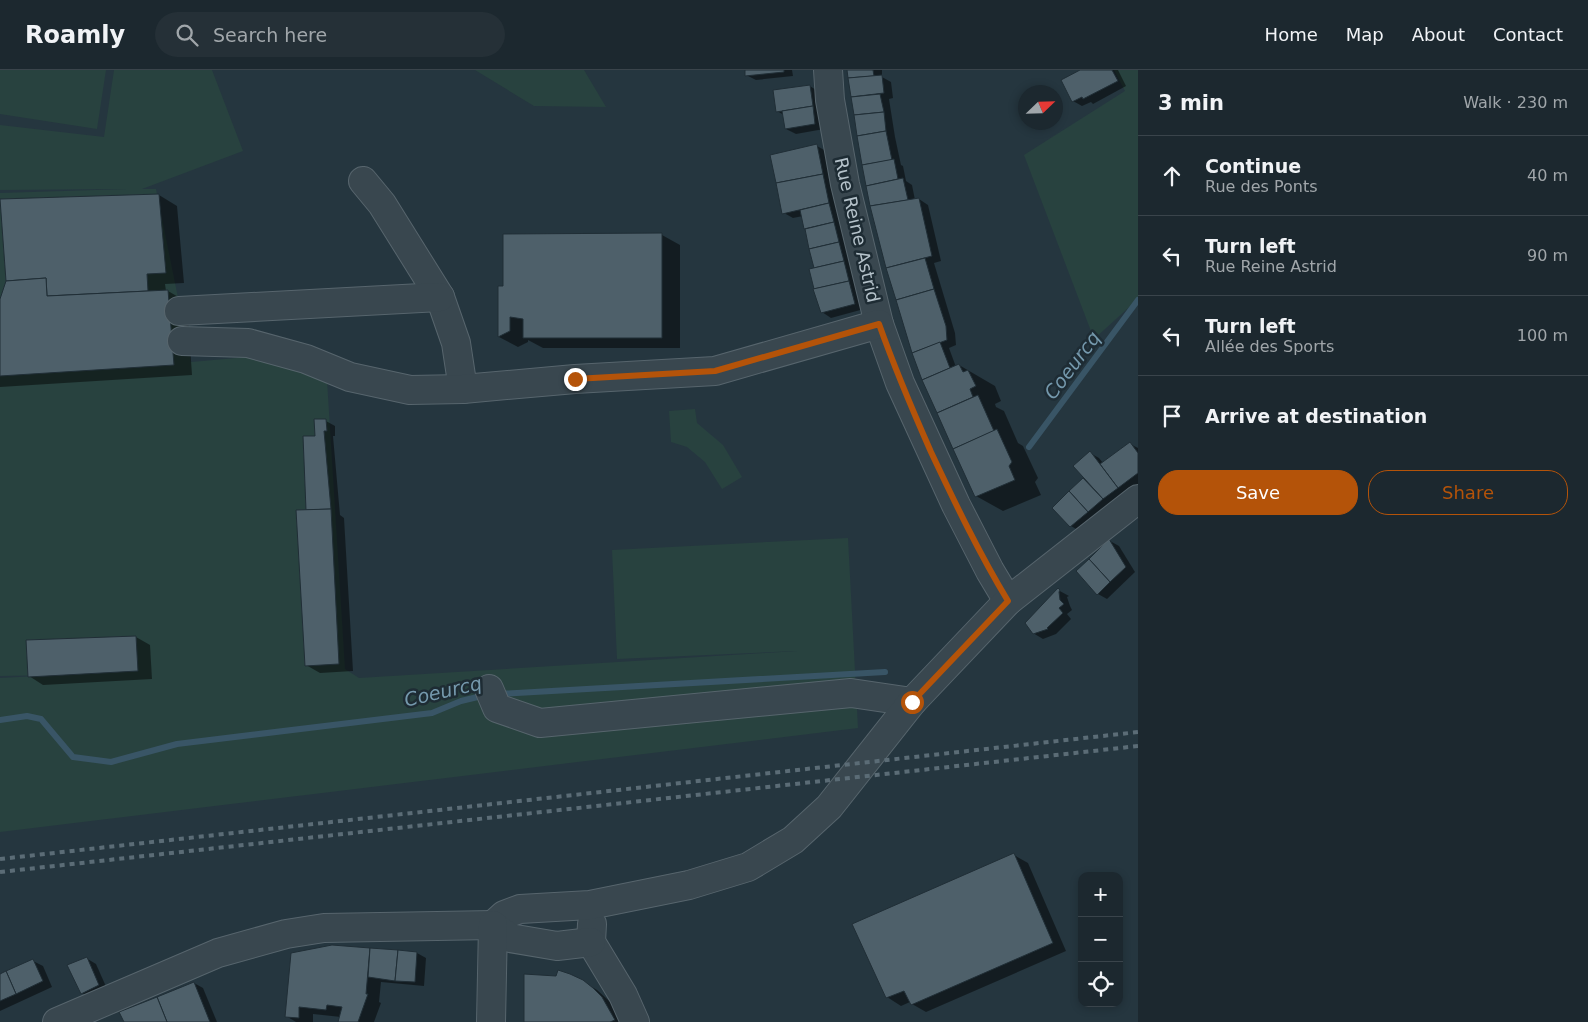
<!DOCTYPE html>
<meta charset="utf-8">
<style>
:root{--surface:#1c282f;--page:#253037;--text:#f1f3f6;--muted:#a0a6aa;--line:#3a444b;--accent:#b45309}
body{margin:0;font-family:"DejaVu Sans",sans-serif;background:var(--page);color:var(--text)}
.controls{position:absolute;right:15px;bottom:15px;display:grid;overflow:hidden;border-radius:10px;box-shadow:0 2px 8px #0003}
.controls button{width:45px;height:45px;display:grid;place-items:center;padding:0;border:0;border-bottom:1px solid var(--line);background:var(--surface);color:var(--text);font:25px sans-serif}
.compass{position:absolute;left:1018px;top:15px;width:45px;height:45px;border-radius:50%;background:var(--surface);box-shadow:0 2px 8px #0003;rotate:67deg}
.stop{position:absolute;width:15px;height:15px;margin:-11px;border:4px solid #b45309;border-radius:50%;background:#fff}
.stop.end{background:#b45309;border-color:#fff;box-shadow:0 1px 5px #0008}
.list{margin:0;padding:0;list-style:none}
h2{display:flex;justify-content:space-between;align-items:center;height:65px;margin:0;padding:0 20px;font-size:21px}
h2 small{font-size:16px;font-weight:400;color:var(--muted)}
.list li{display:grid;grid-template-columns:32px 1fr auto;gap:15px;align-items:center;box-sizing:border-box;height:80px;padding:0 20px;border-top:1px solid var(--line)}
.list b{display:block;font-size:19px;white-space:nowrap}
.list p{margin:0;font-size:16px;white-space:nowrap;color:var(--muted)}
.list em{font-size:16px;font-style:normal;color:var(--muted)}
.actions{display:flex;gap:10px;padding:15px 20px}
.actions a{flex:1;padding:11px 0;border:1px solid var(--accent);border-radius:20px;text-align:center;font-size:18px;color:var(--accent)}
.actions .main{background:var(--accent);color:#fff}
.icon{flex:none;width:28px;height:28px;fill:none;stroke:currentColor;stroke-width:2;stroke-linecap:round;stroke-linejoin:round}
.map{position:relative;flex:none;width:1138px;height:952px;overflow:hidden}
header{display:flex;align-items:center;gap:30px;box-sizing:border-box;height:70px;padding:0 25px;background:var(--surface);border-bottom:1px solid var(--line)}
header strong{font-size:24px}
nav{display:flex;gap:28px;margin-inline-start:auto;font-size:18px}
.search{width:350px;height:45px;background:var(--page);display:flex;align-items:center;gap:12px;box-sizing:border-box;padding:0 18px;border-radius:28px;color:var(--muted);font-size:19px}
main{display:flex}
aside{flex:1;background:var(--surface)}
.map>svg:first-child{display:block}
</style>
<header>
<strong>Roamly</strong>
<div class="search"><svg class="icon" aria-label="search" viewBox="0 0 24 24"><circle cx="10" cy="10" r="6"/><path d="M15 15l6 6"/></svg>Search here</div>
<nav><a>Home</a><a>Map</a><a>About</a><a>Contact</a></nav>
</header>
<main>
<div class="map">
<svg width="1138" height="952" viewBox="0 0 1138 952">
<rect width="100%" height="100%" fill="#25363f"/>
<g fill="#28423f">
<path d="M0,0H106L97,59L0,44Z"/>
<path d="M114,0H212L243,81L142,119H156L191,292L258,286L327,310L345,599L359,608L797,581L617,589L612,480L848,468L858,658L0,762V608L58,605L0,606V123L127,119L0,120V55L104,67Z"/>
<path d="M475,0H584L606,37L534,36Z"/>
<path d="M1114,0H1138V229L1094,269L1024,85L1125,21Z"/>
<path d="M695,339L697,353L723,375L742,407L722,419L705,392L687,377L671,372L669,341Z"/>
</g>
<g fill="#0007">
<path d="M746,0H792L793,6L756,10L746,5Z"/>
<path d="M849,0H882V7L891,12L893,28L889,29L895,67L901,95L903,96L906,111L912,115L915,130L919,129L928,135L941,191L934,193L955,263L956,275L949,278L956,297L959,295L995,316L1001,331L995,334L996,337L1004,341L1018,373L1023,376L1038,408L1035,412L1041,425L1003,441L976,426L923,309L888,198L872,136L855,45Z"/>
<path d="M1083,0H1118L1126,16L1093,34L1091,32L1082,36L1073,31Z"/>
<path d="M810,16L819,22L824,59L796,64L786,59L784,45L777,41Z"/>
<path d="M817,76L826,81L864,239L831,248L822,242L815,199L803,146L793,148L784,143Z"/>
<path d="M159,125L177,136L184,213L165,214L166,221H168L187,232L192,305L0,317V233Z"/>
<path d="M662,165L680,175V278H543L528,270V272L518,277L499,267V217Z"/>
<path d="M326,351L335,356V366H333L340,445L344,448L353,601L320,603L306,595L308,441L317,367Z"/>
<path d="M1130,374L1138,378V415L1112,434L1081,462L1071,456L1053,438L1085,408L1090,383L1099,388L1103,393Z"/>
<path d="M1110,471L1119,476L1135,502L1107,529L1098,524L1078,501Z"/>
<path d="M1058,520L1069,526L1067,527L1070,536L1072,540L1067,544L1071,549L1056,564L1043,569L1033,563Z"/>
<path d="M136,567L150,575L152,609L43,615L29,606L27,572Z"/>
<path d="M1014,785L1028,793L1066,881L926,942L912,934L910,932L901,936L887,927Z"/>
<path d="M370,880L417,883L426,888L424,916L381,912L379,932L381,933L374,952H339L341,947L313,944V952H296L286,946Z"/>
<path d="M86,888L96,894L108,921L91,928L82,923Z"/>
<path d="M33,891L43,896L52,917L0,941V906Z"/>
<path d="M557,907L582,911L597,920L616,937L625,952H525Z"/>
<path d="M194,913L203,918L217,952H125Z"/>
</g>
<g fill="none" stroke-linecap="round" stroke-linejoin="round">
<g stroke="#395566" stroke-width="6">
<path d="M1029,377L1138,230"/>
<path d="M498,624L885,602"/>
<path d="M0,650L27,646L41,649L73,687L111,692L177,674L432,643L461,631L486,625"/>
</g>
</g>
<g fill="#4e606a" stroke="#202e36">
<path d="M745,0H784V2L745,6Z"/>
<path d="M847,0H873L874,6L848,8Z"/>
<path d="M1080,0H1112L1118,11L1083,29L1082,27L1072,32L1061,10Z"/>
<path d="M882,5L884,23L851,27L848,8Z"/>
<path d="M810,15L813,36L776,42L773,20Z"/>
<path d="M880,24L884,42L854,45L851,27Z"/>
<path d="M813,36L815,54L785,59L782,41Z"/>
<path d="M884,42L886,61L857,66L854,45Z"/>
<path d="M886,61L892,90L862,95L857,66Z"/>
<path d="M817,74L823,104L776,113L770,85Z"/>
<path d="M894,89L898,109L866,116L862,95Z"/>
<path d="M823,104L829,133L782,144L776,113Z"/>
<path d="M903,108L908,130L870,136L866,116Z"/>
<path d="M159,124L166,203L147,204L148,221L47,226L46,208L6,211L0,129Z"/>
<path d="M919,128L932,186L886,198L870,136Z"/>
<path d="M829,133L834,152L804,159L800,140Z"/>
<path d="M834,152L839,172L809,179L805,159Z"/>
<path d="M662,163V268H523V249L510,247V261L498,267V216H503V164Z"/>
<path d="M839,172L844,191L814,198L809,179Z"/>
<path d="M925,188L934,219L896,230L886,198Z"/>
<path d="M844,191L849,211L814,219L809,199Z"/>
<path d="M46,208L47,226L168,220L174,295L0,306V229L6,211Z"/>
<path d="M849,211L855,234L821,243L813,219Z"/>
<path d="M934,219L946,256L947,270L912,283L896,230Z"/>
<path d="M940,272L950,298L922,310L912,283Z"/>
<path d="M959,294L963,302L968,300L976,316L970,319L973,327L937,343L922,310Z"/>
<path d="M978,325L994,361L953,379L937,343Z"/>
<path d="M314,349H326L327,361H324L331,439L306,440L303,366H315Z"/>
<path d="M997,359L1012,392L1009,396L1015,410L975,427L953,379Z"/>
<path d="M1130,372L1138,383V403L1118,418L1100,394Z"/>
<path d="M1090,381L1118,418L1103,429L1073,396Z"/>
<path d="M1083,408L1103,429L1088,442L1069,421Z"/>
<path d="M1069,421L1088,442L1070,457L1052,438Z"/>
<path d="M331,439L339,594L305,596L296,440Z"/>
<path d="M1109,469L1126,497L1110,512L1089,489Z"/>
<path d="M1089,489L1110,512L1097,525L1076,501Z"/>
<path d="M1058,518L1060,520L1059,522L1060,530L1064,534L1059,538L1063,543L1047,558L1048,559L1033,564L1025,553Z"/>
<path d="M136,566L138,601L28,607L26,570Z"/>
<path d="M1014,783L1053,873L911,935L904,921L886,928L852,854Z"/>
<path d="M332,875L370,878L366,924H368L358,952H338L342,937L327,935L326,940L299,937V948L285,947L291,883Z"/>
<path d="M370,878L398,880L395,911L368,907Z"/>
<path d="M398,880L417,882L415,912L395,911Z"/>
<path d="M87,887L99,915L81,924L67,895Z"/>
<path d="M33,889L43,911L16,924L6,901Z"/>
<path d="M558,900L570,904L583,910L593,918L602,927L615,950L610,952H524V904L556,906Z"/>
<path d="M6,901L16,924L0,931V904Z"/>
<path d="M194,912L210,952H167L157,927Z"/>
<path d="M157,927L167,952H124L119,942Z"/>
</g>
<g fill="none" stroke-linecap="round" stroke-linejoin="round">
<defs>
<g id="minor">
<path d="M828,0L830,30L845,114L879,254L900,313L956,435L990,501L1008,531"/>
<path d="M363,111L382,134L440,227L456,273L463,319"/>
<path d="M179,241L440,227"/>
<path d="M182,271L248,273L306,289L350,307L410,320L463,319L575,309L715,301L879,254"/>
<path d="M489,619L497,638L540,653L851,623L912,632"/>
<path d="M592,854L591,872L623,925L635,952"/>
<path d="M493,855L504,845L520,839L590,835L689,815L748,797L793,770L829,737L912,632L1008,531L1138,429"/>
<path d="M57,952L218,883L286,864L324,858L493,855L510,868L557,876L591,872"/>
<path d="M491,952L493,855"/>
</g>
</defs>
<use href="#minor" stroke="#57656d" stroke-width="30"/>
<use href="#minor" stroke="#39474f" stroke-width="28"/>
<g stroke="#5b6c76" stroke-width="4" stroke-dasharray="5 5" stroke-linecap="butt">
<path d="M0,789L1138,662"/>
<path d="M0,802L1138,676"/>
</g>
</g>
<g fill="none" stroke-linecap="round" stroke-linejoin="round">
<path stroke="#b45309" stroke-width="6" d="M575,309L715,301L879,254C895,299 912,339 931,382C955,433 979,483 1008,531L912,632"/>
</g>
<g text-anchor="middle" stroke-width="5" stroke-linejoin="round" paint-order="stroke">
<g font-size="18" fill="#b5c2ca" stroke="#1e2c34">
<text transform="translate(857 160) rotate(77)" y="6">Rue Reine Astrid</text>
</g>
<g font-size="19" font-style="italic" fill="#7599ad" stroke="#1e2c34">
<text transform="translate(1072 295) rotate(-53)" y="7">Coeurcq</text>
<text transform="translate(443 621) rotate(-13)" y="7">Coeurcq</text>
</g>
</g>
</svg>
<div class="controls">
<button>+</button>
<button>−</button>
<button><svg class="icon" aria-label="locate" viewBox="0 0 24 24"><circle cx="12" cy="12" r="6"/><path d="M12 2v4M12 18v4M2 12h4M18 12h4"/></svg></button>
</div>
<svg class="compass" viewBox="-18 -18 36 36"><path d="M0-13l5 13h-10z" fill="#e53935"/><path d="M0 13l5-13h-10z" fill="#a0a6aa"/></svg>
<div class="stop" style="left:912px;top:632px"></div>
<div class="stop end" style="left:575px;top:309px"></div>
</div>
<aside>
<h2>3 min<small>Walk · 230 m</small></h2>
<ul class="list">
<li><svg class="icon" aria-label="ahead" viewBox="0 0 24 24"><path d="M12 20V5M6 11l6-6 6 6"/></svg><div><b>Continue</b><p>Rue des Ponts</p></div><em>40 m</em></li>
<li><svg class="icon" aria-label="left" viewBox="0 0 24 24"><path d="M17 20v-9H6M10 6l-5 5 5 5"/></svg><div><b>Turn left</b><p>Rue Reine Astrid</p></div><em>90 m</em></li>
<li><svg class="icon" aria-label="left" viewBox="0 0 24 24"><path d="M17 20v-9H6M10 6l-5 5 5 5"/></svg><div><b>Turn left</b><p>Allée des Sports</p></div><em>100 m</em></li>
<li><svg class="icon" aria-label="arrive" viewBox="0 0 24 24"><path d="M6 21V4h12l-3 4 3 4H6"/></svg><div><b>Arrive at destination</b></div></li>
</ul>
<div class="actions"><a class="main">Save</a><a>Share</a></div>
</aside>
</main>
